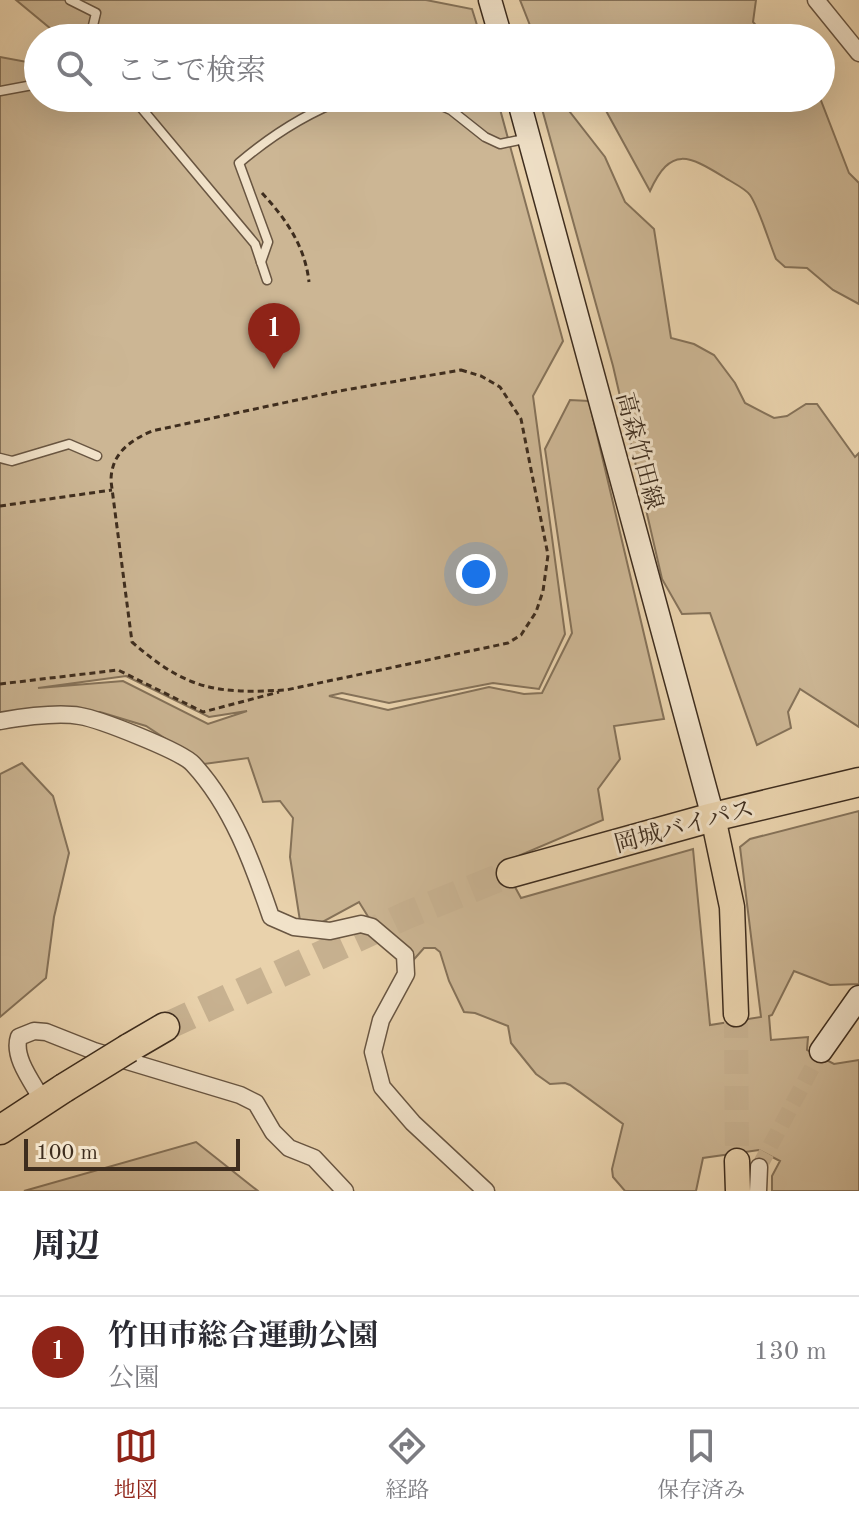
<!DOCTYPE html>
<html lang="ja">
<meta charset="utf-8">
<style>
:root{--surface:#fff;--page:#f7f7f7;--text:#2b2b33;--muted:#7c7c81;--line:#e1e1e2;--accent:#8f2418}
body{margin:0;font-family:"Old Standard TT","Noto Serif JP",serif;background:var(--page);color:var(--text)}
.scale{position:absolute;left:24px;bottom:20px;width:216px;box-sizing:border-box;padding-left:8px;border:4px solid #3e2d1e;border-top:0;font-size:22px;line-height:28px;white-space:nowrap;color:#3e2d1e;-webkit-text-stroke:6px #f1e2c9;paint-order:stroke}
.you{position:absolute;left:476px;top:574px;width:28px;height:28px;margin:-20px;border:6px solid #fff;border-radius:50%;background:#1a73e8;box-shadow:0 0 0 12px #1a73e833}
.badge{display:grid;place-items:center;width:52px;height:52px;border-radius:50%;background:var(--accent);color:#fff;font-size:26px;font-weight:700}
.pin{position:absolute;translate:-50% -66px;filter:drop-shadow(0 2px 4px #0008)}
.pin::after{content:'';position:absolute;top:42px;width:28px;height:24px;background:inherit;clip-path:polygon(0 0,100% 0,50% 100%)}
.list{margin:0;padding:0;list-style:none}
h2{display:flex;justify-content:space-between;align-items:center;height:104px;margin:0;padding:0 32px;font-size:34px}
h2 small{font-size:26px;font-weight:400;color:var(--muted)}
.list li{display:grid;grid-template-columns:52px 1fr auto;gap:24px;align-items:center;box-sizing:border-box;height:112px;padding:0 32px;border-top:2px solid var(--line)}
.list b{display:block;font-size:30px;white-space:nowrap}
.list p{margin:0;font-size:26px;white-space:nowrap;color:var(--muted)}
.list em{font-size:26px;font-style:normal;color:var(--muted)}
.icon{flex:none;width:44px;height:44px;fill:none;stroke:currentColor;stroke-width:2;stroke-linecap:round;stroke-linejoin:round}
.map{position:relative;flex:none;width:859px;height:1191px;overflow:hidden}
.search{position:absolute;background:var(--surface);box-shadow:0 8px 32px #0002;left:24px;right:24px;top:24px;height:88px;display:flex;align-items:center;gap:20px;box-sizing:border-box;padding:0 28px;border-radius:44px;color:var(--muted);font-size:30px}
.sheet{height:216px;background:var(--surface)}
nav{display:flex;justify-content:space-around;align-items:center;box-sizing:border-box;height:112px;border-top:2px solid var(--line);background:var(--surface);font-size:22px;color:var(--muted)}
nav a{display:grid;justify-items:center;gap:4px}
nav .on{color:var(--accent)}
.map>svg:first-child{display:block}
</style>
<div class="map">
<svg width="859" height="1191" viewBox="0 0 859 1191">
<rect width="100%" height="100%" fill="#e9d2ac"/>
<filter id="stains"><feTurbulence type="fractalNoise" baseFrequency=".0025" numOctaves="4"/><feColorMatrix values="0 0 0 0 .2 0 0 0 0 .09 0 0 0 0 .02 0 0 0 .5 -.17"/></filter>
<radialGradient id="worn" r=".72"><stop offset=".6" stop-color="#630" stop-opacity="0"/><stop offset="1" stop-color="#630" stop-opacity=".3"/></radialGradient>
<g fill="#ccb694" stroke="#857259" stroke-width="2" fill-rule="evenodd">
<path d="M16,0H426L472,9L481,38H51V29Z"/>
<path d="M520,0H756L753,22L767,38H539L533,33Z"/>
<path d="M0,57L38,64V98H497L563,341L533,396L565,634L539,689L493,683L389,703L342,693L329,696L388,710L489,687L524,694L542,693L572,633L545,449L570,400L589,401L664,719L614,726L620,759L598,789L603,820L502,863L521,898L693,849L710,1025L761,1017L740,847L750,839L859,811V984L830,985L794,971L772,1015L769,1016L771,1040L808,1037L807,1050L834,1064L859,1060V1191H772V1176L780,1161L759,1150L703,1158L696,1191H625L613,1177L612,1169L623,1124L570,1085L565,1083L550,1084L536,1074L511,1043L508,1026L475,1013L464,1012L449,981L440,952L435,948H424L409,965L377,931L359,902L317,925L300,921L290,857L293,818L280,801L263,802L248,758L204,764L146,726L100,712L0,715ZM126,676L209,717L247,711L208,724L123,681L38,688Z"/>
<path d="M539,98H559L605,157L625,202L654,229L671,338L694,344L714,355L735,383L745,403L774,418L787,416L806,404H817L855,457L859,453V727L800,689L788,712L791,728L757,745L710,613L682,614L662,579L613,366Z"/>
<path d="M599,98H820L849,173L859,183V304L833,290L807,268L785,267L776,259C769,242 759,208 750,195C745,188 731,182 724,177C689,156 671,145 650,191Z"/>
<path d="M22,763L53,796L69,853L54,917L46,978L0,1017V774Z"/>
<path d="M196,1142L258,1191H24Z"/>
</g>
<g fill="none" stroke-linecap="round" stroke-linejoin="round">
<path stroke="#c7b190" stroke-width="16" stroke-dasharray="16 8" stroke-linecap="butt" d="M759,1167L821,1051"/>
<path stroke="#c7b190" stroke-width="24" stroke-dasharray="24 12" stroke-linecap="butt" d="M736,1014L737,1161"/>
<path stroke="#c7b190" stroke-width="28" stroke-dasharray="28 14" stroke-linecap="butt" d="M165,1027L407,915L511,873"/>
<defs>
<g id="lane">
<path d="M70,0L96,13L90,38"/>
<path d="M0,91L38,84"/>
<path d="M133,98L255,244L267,280"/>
<path d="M424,98L451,110L485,137L500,144L529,138"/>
<path d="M261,262L268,242L239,163C272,135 306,113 347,98"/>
<path d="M0,458L12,461L69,444L97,456"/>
</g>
<g id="street">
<path d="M816,0L859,53"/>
<path d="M0,721C23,717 57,712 80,716C99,719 181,751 193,764C232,806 253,864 271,917L294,927L330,931L361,924L372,927L405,955L406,974L381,1020L373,1052L382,1087L413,1123L486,1191"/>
<path d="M43,1101C33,1083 12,1057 19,1037L34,1031L46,1032L94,1051L240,1095L256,1103L273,1132L289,1148L314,1158L345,1191"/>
<path d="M758,1191L759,1167"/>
</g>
<g id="secondary">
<path d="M490,0L501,38"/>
<path d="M518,98L713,817"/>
<path d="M821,1051L859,997"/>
</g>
<g id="primary">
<path d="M713,817L732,907L736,1014"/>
<path d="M737,1161L738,1191"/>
</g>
<g id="highway">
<path d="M511,873L713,817L859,782"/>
<path d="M129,1048L165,1027"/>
<path d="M0,1130L64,1088"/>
</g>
</defs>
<use href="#lane" stroke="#695642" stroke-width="11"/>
<use href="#street" stroke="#695642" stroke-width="19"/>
<use href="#secondary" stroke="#3e2d1e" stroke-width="25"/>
<use href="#primary" stroke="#3e2d1e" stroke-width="27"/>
<use href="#highway" stroke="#3e2d1e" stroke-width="31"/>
<g stroke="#3e2d1e" stroke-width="3" stroke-dasharray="6 4" stroke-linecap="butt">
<path d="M262,193C286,219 305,246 309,282"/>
<path d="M461,370L481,376L500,387L521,419L548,555L543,591L536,612L521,635L508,643L286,690C216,694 187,690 132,642L111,481C111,454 129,441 152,431L339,391Z"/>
<path d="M0,506L112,490"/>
<path d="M0,684L118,670L203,712L279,692"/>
</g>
<use href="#lane" stroke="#f1e2c9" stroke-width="8"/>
<use href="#street" stroke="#f1e2c9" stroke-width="16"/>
<use href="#secondary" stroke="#f1e2c9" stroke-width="22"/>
<use href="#primary" stroke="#e9d2ac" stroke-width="24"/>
<use href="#highway" stroke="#e9d2ac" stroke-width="28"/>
<defs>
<path id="highway-bridge" d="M64,1088L129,1048"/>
</defs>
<use href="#highway-bridge" stroke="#3e2d1e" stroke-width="31" stroke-linecap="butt"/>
<use href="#highway-bridge" stroke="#e9d2ac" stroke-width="28"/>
</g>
<g text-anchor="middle" stroke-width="6" stroke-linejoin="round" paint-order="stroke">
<g font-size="24" fill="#3e2d1e" stroke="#f1e2c9">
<text transform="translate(640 451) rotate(75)" y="8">高森竹田線</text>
<text transform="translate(684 826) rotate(-15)" y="8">岡城バイパス</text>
</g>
</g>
<rect width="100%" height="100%" filter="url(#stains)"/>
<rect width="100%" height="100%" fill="url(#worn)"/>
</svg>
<div class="scale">100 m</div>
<div class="you"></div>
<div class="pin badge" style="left:274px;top:369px">1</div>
<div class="search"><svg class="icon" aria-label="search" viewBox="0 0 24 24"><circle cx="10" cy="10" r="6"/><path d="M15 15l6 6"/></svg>ここで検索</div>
</div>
<section class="sheet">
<h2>周辺<small></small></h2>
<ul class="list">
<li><span class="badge">1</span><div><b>竹田市総合運動公園</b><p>公園</p></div><em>130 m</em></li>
</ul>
</section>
<nav>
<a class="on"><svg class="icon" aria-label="map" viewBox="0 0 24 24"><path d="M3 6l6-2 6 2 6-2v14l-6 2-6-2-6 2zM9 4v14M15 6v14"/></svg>地図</a>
<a><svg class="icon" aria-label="directions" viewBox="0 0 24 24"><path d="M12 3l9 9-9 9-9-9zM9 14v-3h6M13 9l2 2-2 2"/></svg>経路</a>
<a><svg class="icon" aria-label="saved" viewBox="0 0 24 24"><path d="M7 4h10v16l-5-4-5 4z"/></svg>保存済み</a>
</nav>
